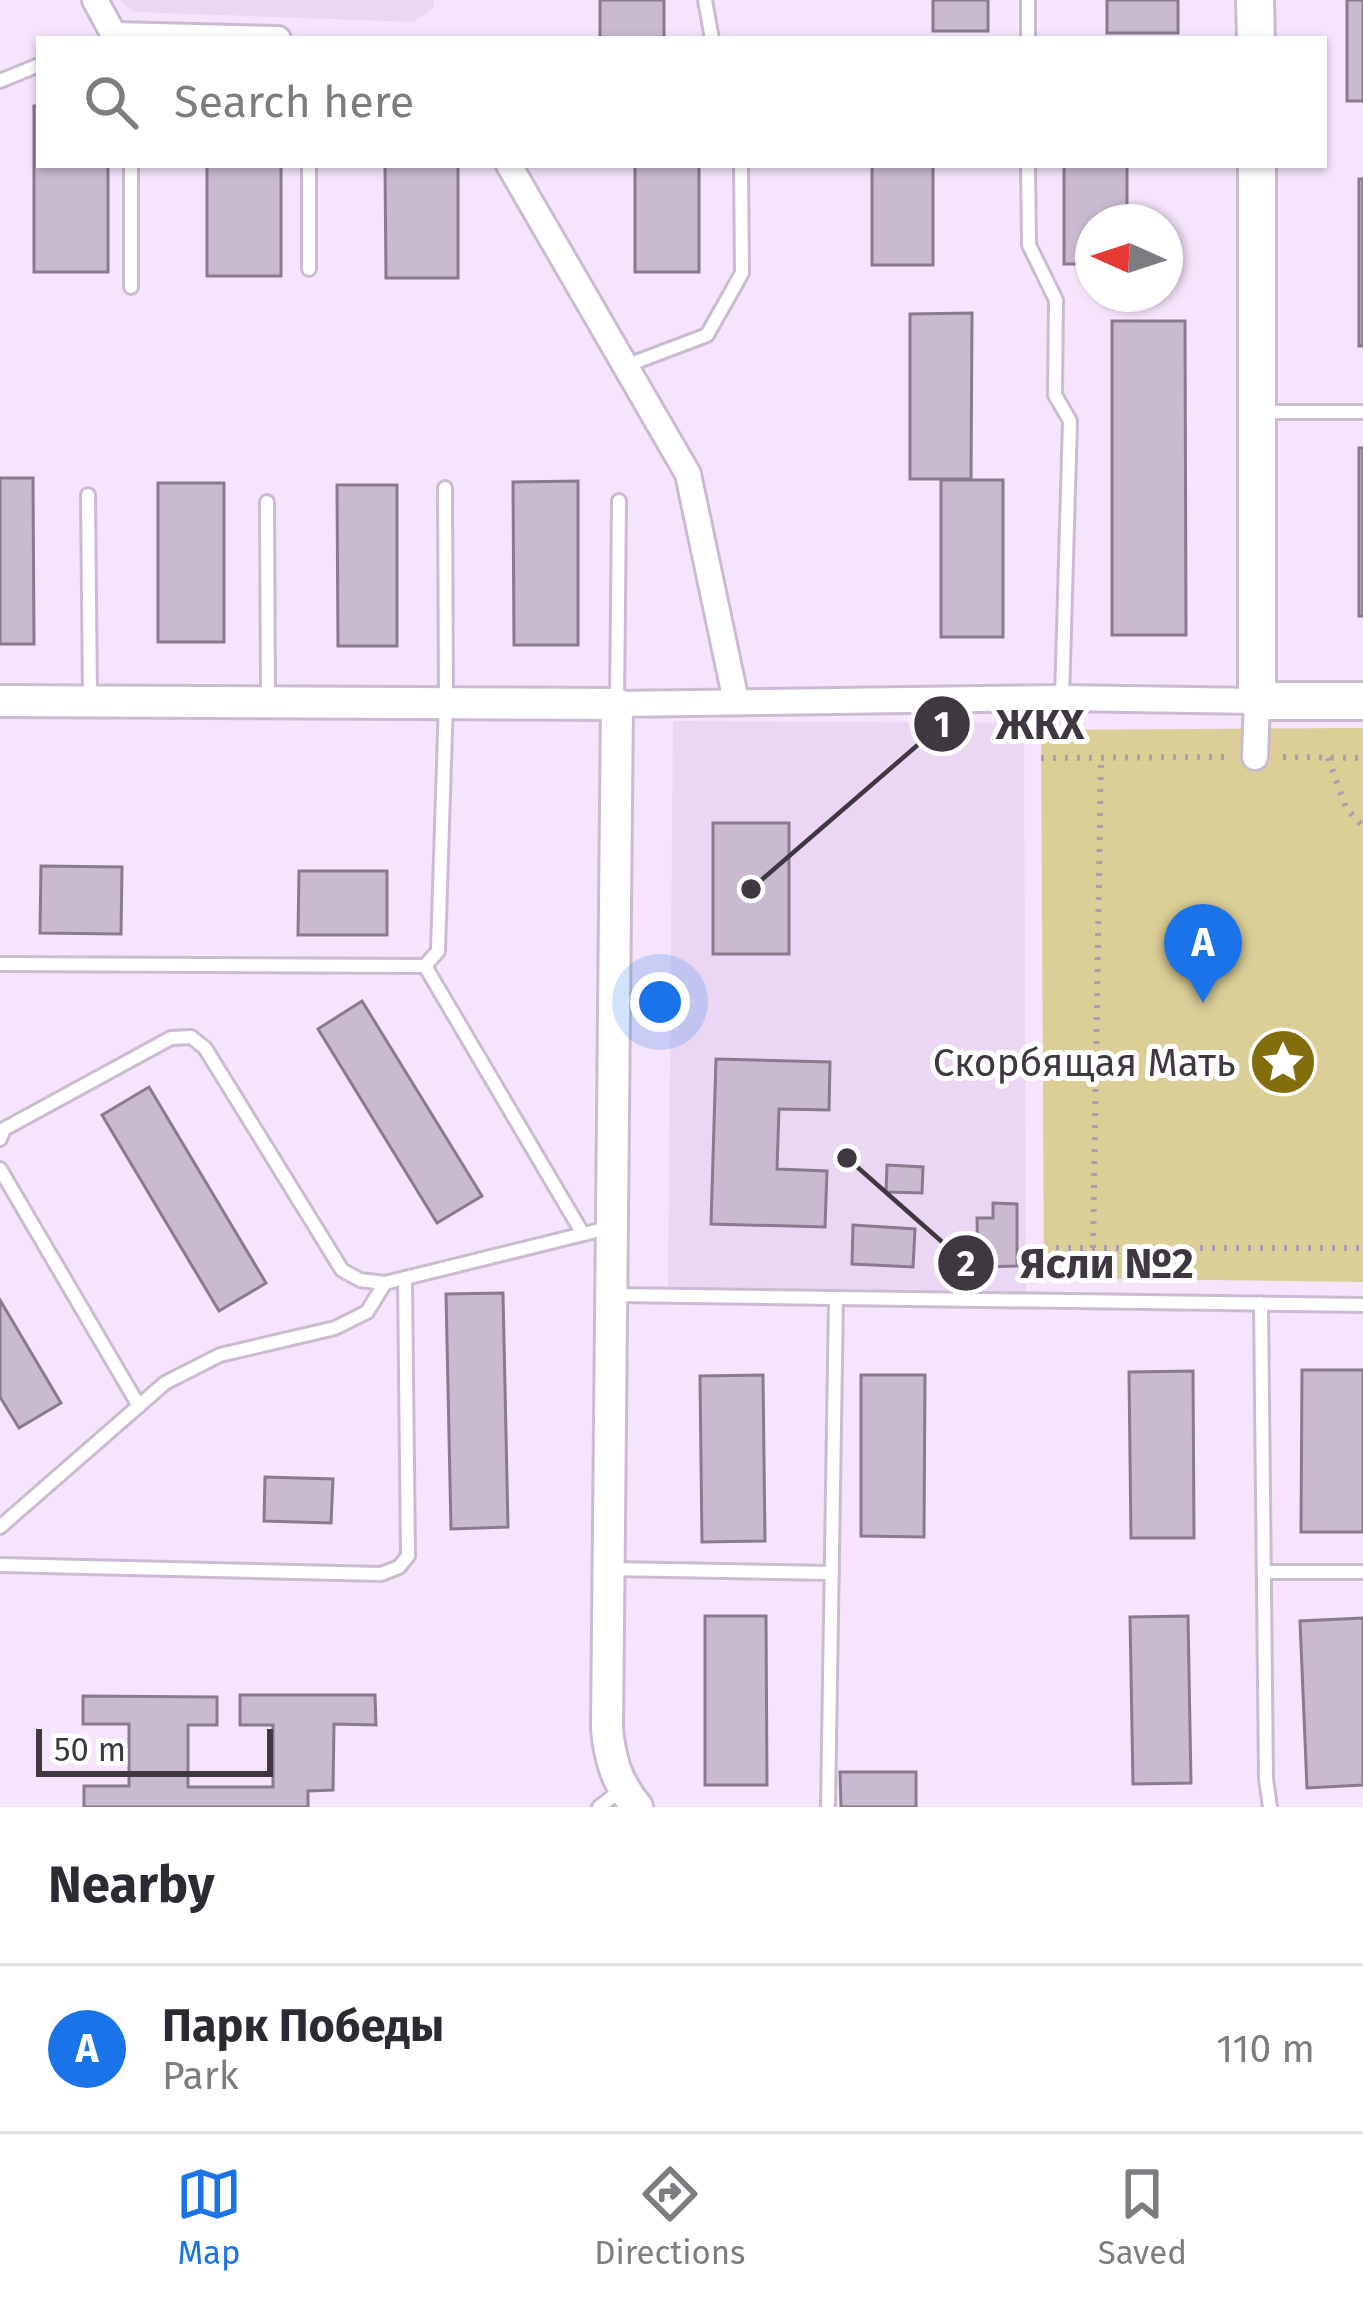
<!DOCTYPE html>
<meta charset="utf-8">
<style>
:root{--surface:#fff;--page:#f7f7f7;--text:#2b2b33;--muted:#7c7c81;--line:#e1e1e2;--accent:#1a73e8}
body{margin:0;font-family:"Fira Sans",sans-serif;background:var(--page);color:var(--text)}
.compass{position:absolute;left:1075px;top:204px;width:108px;height:108px;border-radius:50%;background:var(--surface);box-shadow:0 3px 9px #0004;rotate:273deg}
.scale{position:absolute;left:36px;bottom:30px;width:237px;box-sizing:border-box;padding-left:12px;border:6px solid #3f3841;border-top:0;font-size:33px;line-height:42px;white-space:nowrap;color:#3f3841;-webkit-text-stroke:9px #fff;paint-order:stroke}
.you{position:absolute;left:660px;top:1002px;width:42px;height:42px;margin:-30px;border:9px solid #fff;border-radius:50%;background:#1a73e8;box-shadow:0 0 0 18px #1a73e833}
.badge{display:grid;place-items:center;width:78px;height:78px;border-radius:50%;background:var(--accent);color:#fff;font-size:39px;font-weight:700}
.pin{position:absolute;translate:-50% -99px;filter:drop-shadow(0 3px 6px #0008)}
.pin::after{content:'';position:absolute;top:63px;width:42px;height:36px;background:inherit;clip-path:polygon(0 0,100% 0,50% 100%)}
.list{margin:0;padding:0;list-style:none}
h2{display:flex;justify-content:space-between;align-items:center;height:156px;margin:0;padding:0 48px;font-size:51px}
h2 small{font-size:39px;font-weight:400;color:var(--muted)}
.list li{display:grid;grid-template-columns:78px 1fr auto;gap:36px;align-items:center;box-sizing:border-box;height:168px;padding:0 48px;border-top:3px solid var(--line)}
.list b{display:block;font-size:45px;white-space:nowrap}
.list p{margin:0;font-size:39px;white-space:nowrap;color:var(--muted)}
.list em{font-size:39px;font-style:normal;color:var(--muted)}
.icon{flex:none;width:66px;height:66px;fill:none;stroke:currentColor;stroke-width:2;stroke-linecap:round;stroke-linejoin:round}
.map{position:relative;flex:none;width:1363px;height:1807px;overflow:hidden}
.search{position:absolute;background:var(--surface);box-shadow:0 3px 9px #0004;left:36px;right:36px;top:36px;height:132px;display:flex;align-items:center;gap:30px;box-sizing:border-box;padding:0 42px;border-radius:0px;color:var(--muted);font-size:45px}
.sheet{height:324px;background:var(--surface)}
nav{display:flex;justify-content:space-around;align-items:center;box-sizing:border-box;height:168px;border-top:3px solid var(--line);background:var(--surface);font-size:33px;color:var(--muted)}
nav a{display:grid;justify-items:center;gap:6px}
nav .on{color:var(--accent)}
.map>svg:first-child{display:block}
</style>
<div class="map">
<svg width="1363" height="1807" viewBox="0 0 1363 1807">
<rect width="100%" height="100%" fill="#f5e4fb"/>
<g fill="#ebd7f3">
<path d="M120,0H434V7L413,22L134,12Z"/>
<path d="M673,721L1024,723L1026,1296L668,1289Z"/>
</g>
<path fill="#dcce97" d="M1363,728V1282L1044,1278L1041,730Z"/>
<g fill="#cabad0" stroke="#897a8f" stroke-width="3">
<rect x="600" y="0" width="64" height="39"/>
<rect x="933" y="0" width="55" height="31"/>
<rect x="1107" y="0" width="71" height="33"/>
<rect x="1347" y="0" width="16" height="101"/>
<path d="M34,106H39V165H108V272H34Z"/>
<rect x="207" y="165" width="74" height="111"/>
<path d="M385,165H458V278H386Z"/>
<rect x="635" y="165" width="64" height="107"/>
<rect x="872" y="165" width="61" height="100"/>
<path d="M1064,165H1127V222H1093V264H1064Z"/>
<rect x="1359" y="179" width="4" height="167"/>
<path d="M972,313L971,479H910V314Z"/>
<path d="M1112,321H1185L1186,635H1112Z"/>
<rect x="1359" y="448" width="4" height="168"/>
<path d="M0,478H33L34,644H0Z"/>
<rect x="941" y="480" width="62" height="157"/>
<path d="M578,481V645H514L513,482Z"/>
<rect x="158" y="483" width="66" height="159"/>
<path d="M337,485H397V646H338Z"/>
<rect x="713" y="823" width="76" height="131"/>
<path d="M41,866L122,867L121,934L40,933Z"/>
<path d="M299,871H387V935H298Z"/>
<path d="M362,1001L482,1196L437,1223L318,1029Z"/>
<path d="M716,1059L830,1062L829,1110L779,1109L777,1169L827,1171L825,1227L711,1224Z"/>
<path d="M149,1087L266,1283L219,1311L102,1115Z"/>
<path d="M887,1165L923,1167L922,1193L886,1192Z"/>
<path d="M993,1203L1017,1204V1266L978,1267L977,1218H993Z"/>
<path d="M853,1225L915,1229L913,1267L852,1264Z"/>
<path d="M503,1293L508,1527L451,1529L446,1294Z"/>
<path d="M0,1300L61,1403L19,1428L0,1397Z"/>
<path d="M1302,1370H1363V1532H1301Z"/>
<path d="M1193,1371L1194,1538H1131L1129,1372Z"/>
<path d="M763,1375L765,1541L702,1542L700,1376Z"/>
<path d="M861,1375H925L924,1537L861,1536Z"/>
<path d="M265,1477L333,1479L331,1523L264,1521Z"/>
<path d="M705,1616H766L767,1785H705Z"/>
<path d="M1188,1616L1191,1783L1133,1784L1130,1617Z"/>
<path d="M1363,1618V1785L1307,1788L1300,1621Z"/>
<path d="M240,1695H375L376,1725L334,1724L333,1790L308,1791V1807H84V1786H129V1724H83V1696L217,1697V1725H188V1787H273V1725H240Z"/>
<path d="M840,1772H916V1807H841Z"/>
</g>
<g fill="none" stroke-linecap="round" stroke-linejoin="round">
<defs>
<g id="service">
<path d="M705,0L712,39"/>
<path d="M1028,0V39"/>
<path d="M0,81L39,65"/>
<path d="M131,165V287"/>
<path d="M309,165V269"/>
<path d="M1028,165L1029,245L1056,300L1055,395L1070,421L1062,698"/>
<path d="M628,365L707,335L742,273L741,165"/>
<path d="M1260,412H1363"/>
<path d="M88,495L90,698"/>
<path d="M267,502L268,699"/>
<path d="M617,704L619,501"/>
<path d="M0,964L425,966L438,951L446,700L445,488"/>
<path d="M425,966L583,1234"/>
<path d="M0,1139L4,1129L171,1038L191,1037L205,1048L342,1270L360,1280L385,1283L612,1227"/>
<path d="M0,1169L139,1406"/>
<path d="M614,1295L1363,1305"/>
<path d="M1261,1303L1266,1779L1270,1807"/>
<path d="M0,1527L165,1383L220,1355L335,1328L367,1312L385,1283"/>
<path d="M0,1565L381,1574L399,1567L408,1556L405,1278"/>
<path d="M611,1569L832,1573"/>
<path d="M1264,1572H1363"/>
<path d="M599,1807L621,1790"/>
<path d="M828,1807L836,1298"/>
</g>
<g id="minor">
<path d="M95,0L114,35L278,39"/>
<path d="M509,165L688,474L736,701"/>
<path d="M617,704L1062,698L1257,701L1255,757"/>
</g>
<path id="tertiary" d="M0,701L617,704L607,1729C610,1760 617,1783 637,1807"/>
<g id="secondary">
<path d="M1255,0L1256,39"/>
<path d="M1257,165V701H1363"/>
</g>
</defs>
<use href="#service" stroke="#cbbbd1" stroke-width="18"/>
<use href="#minor" stroke="#cbbbd1" stroke-width="30"/>
<use href="#tertiary" stroke="#cbbbd1" stroke-width="36"/>
<use href="#secondary" stroke="#cbbbd1" stroke-width="42"/>
<g stroke="#ab9eaf" stroke-width="6" stroke-dasharray="3 9" stroke-linecap="butt">
<path d="M1283,757L1363,758"/>
<path d="M1041,758L1227,757"/>
<path d="M1328,758L1346,808L1363,827"/>
<path d="M1044,1248H1363"/>
<path d="M1093,1248L1101,758"/>
</g>
<use href="#service" stroke="#fff" stroke-width="12"/>
<use href="#minor" stroke="#fff" stroke-width="24"/>
<use href="#tertiary" stroke="#fff" stroke-width="30"/>
<use href="#secondary" stroke="#fff" stroke-width="36"/>
</g>
<defs>
<symbol id="sight-disc" viewBox="-11 -11 22 22"><circle r="9.5" fill="#826e0c" stroke="#fff"/><path d="M0-6L1.8-2.2L6-1.7L2.9 1.2L3.7 5.4L0 3.3L-3.7 5.4L-2.9 1.2L-6-1.7L-1.8-2.2Z" fill="#fff"/></symbol>
</defs>
<g fill-rule="evenodd">
<use href="#sight-disc" x="1245" y="1024" width="76" height="76"/>
</g>
<g text-anchor="middle" stroke-width="10" stroke-linejoin="round" paint-order="stroke">
<g font-size="39" fill="#3f3841" stroke="#fff" text-anchor="end">
<text x="1236" y="1076">Скорбящая Мать</text>
</g>
</g>
<path fill="none" stroke="#3f3841" stroke-width="4.5" d="M751 889L942 724M847 1158L966 1263"/>
<g fill="#3f3841" stroke="#fff" stroke-width="4.5">
<circle cx="751" cy="889" r="12"/>
<circle cx="847" cy="1158" r="12"/>
<circle cx="942" cy="724" r="30"/>
<circle cx="966" cy="1263" r="30"/>
</g>
<g font-size="36" text-anchor="middle" font-weight="bold" fill="#fff">
<text x="942" y="737">1</text>
<text x="966" y="1276">2</text>
</g>
<g font-size="42" text-anchor="middle" font-weight="bold" fill="#3f3841" stroke="#fff" stroke-width="10" stroke-linejoin="round" paint-order="stroke">
<text x="1040" y="739">ЖКХ</text>
<text x="1107" y="1278">Ясли №2</text>
</g>
</svg>
<svg class="compass" viewBox="-18 -18 36 36"><path d="M0-13l5 13h-10z" fill="#e53935"/><path d="M0 13l5-13h-10z" fill="#7c7c81"/></svg>
<div class="scale">50 m</div>
<div class="you"></div>
<div class="pin badge" style="left:1203px;top:1003px">A</div>
<div class="search"><svg class="icon" aria-label="search" viewBox="0 0 24 24"><circle cx="10" cy="10" r="6"/><path d="M15 15l6 6"/></svg>Search here</div>
</div>
<section class="sheet">
<h2>Nearby<small></small></h2>
<ul class="list">
<li><span class="badge">A</span><div><b>Парк Победы</b><p>Park</p></div><em>110 m</em></li>
</ul>
</section>
<nav>
<a class="on"><svg class="icon" aria-label="map" viewBox="0 0 24 24"><path d="M3 6l6-2 6 2 6-2v14l-6 2-6-2-6 2zM9 4v14M15 6v14"/></svg>Map</a>
<a><svg class="icon" aria-label="directions" viewBox="0 0 24 24"><path d="M12 3l9 9-9 9-9-9zM9 14v-3h6M13 9l2 2-2 2"/></svg>Directions</a>
<a><svg class="icon" aria-label="saved" viewBox="0 0 24 24"><path d="M7 4h10v16l-5-4-5 4z"/></svg>Saved</a>
</nav>
